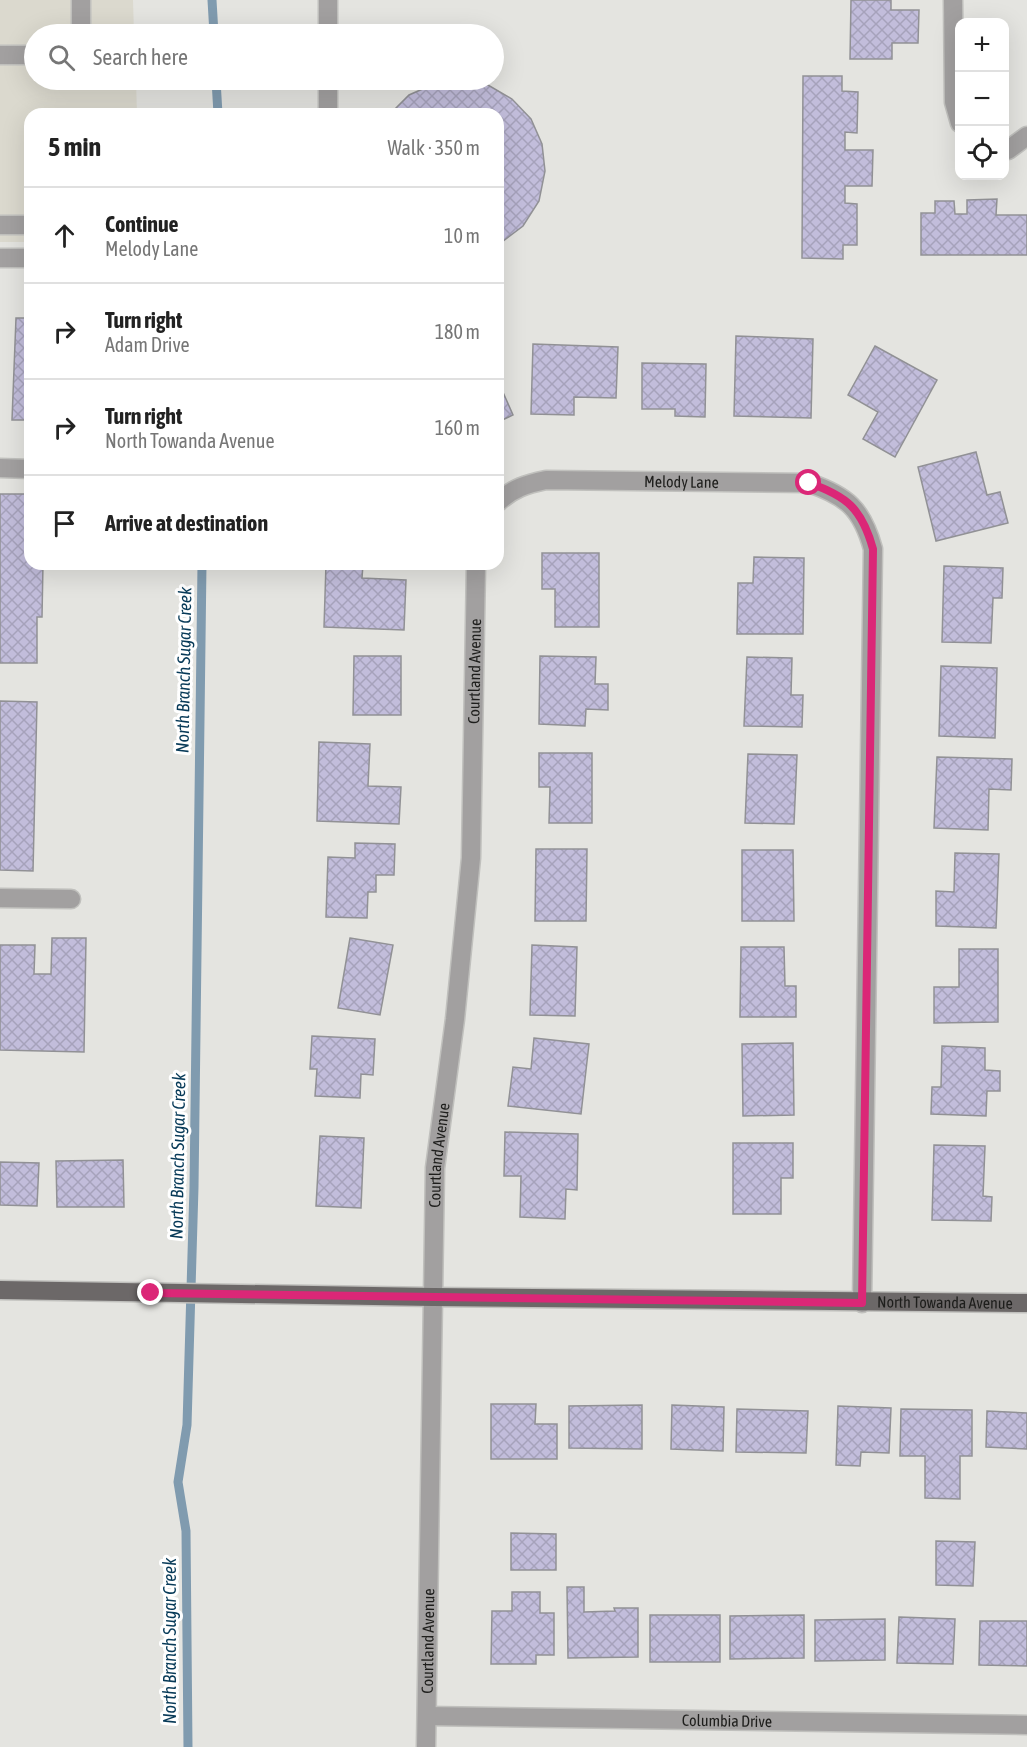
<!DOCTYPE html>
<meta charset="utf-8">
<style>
:root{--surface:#fff;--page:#f6f6f6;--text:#222;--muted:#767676;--line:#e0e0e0}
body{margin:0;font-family:"Asap Condensed",sans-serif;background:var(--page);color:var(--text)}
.controls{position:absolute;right:18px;top:18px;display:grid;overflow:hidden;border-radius:12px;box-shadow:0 6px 24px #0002}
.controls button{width:54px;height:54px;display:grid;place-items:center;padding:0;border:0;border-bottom:2px solid var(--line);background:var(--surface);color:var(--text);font:30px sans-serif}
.stop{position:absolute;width:18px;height:18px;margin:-14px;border:4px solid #db2777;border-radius:50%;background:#fff}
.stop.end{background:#db2777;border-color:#fff;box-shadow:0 2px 6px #0008}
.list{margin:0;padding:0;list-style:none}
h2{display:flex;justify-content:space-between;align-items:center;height:78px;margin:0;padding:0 24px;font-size:26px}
h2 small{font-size:20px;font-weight:400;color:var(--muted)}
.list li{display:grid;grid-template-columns:39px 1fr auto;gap:18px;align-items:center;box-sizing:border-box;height:96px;padding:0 24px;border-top:2px solid var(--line)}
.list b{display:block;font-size:22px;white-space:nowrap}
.list p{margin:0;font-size:20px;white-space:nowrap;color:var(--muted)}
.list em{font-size:20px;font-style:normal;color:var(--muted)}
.icon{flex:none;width:33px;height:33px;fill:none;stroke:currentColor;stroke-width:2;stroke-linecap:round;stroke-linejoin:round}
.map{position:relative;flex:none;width:1027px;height:1747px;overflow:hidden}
.search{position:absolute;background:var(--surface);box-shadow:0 6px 24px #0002;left:24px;top:24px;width:480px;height:66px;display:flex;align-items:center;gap:15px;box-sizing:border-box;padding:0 21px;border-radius:33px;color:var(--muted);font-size:22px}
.panel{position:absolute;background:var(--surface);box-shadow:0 6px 24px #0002;left:24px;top:108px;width:480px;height:462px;border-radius:18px}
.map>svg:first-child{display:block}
</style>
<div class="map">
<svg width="1027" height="1747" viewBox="0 0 1027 1747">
<defs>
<pattern id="building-cross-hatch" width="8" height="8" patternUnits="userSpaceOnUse" patternTransform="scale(1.5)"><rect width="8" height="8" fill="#c2bddb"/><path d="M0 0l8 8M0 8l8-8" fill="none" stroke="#a6a2bb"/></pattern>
</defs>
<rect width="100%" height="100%" fill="#e4e4e0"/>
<path fill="#dbd9ce" d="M0,0H133L134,34H34V80H136L137,114H30V242H0Z"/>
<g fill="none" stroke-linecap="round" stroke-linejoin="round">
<g stroke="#809baf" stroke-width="9">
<path d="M212,0L214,34"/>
<path d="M216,80L218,114"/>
<path d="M188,1747L186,1531L178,1482L187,1425L194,1187L202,564"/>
</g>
</g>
<g fill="url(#building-cross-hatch)" stroke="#919195" stroke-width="1.5">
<path d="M851,0H891V10H919L918,43H892V59H850Z"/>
<path d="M803,76H842V91L858,92L857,133L845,132V150H873L872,186H845V203L857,204V245H843V259L802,258Z"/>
<path d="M461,80L488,85L512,99L531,119L542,144L545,171L539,201L523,226L498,245V114H390L409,95L434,84Z"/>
<path d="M997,199L996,215H1027V255H921V213H935V201H954L955,214H967V200Z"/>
<path d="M16,318H30V420H12Z"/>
<path d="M736,336L813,339L811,418L734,416Z"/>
<path d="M533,344L618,347L616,398L574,397V415L531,414Z"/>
<path d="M875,346L937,380L895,457L863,439L878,412L848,395Z"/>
<path d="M642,363L706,364L705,417L675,416V409H642Z"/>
<path d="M498,381L513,415L498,422Z"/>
<path d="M976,452L987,495L1000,492L1008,523L936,541L918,467Z"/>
<path d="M0,494H30V564H43L42,617H37V663H0Z"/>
<path d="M542,553H599V627H555V589H542Z"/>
<path d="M754,557L804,558L803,634H737L738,583H753Z"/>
<path d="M326,564H363L362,578L406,580L404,630L324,627Z"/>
<path d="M944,566L1003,568L1002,598H993L991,643L942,642Z"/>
<path d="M354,656H401V715H353Z"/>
<path d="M540,656L596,657L595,684H608V710L586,709L585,726L539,724Z"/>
<path d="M747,657L792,658L791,695H803L802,727L744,726Z"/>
<path d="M941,666L997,668L995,738L939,736Z"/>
<path d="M0,701L37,702L33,871L0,870Z"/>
<path d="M319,742L370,744L368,786L401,787L399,824L317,821Z"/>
<path d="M539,753H592V823H549L550,787H539Z"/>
<path d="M748,754L797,755L794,824L745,823Z"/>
<path d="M937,757L1012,759L1011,790L989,789L988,830L934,828Z"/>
<path d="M355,843L395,844L394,875H376V892H368L367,918L326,917L328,857L355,858Z"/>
<path d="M536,849H587L586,921H535Z"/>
<path d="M742,850H793L794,921H742Z"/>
<path d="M955,853L999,854L996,928L936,926V891L954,892Z"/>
<path d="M52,938H86L84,1052L0,1050V945H35L34,974H51Z"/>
<path d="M350,938L393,945L380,1015L338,1008Z"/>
<path d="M532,945L577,947L575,1016L530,1015Z"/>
<path d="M741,947H784L785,986H796V1017H740Z"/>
<path d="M959,949H998V1022L934,1023V987H959Z"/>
<path d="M312,1036L375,1039L373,1075L361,1074L360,1098L315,1096L317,1069H310Z"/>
<path d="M534,1038L589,1044L581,1114L508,1106L513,1067L531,1069Z"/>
<path d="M793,1043L794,1115L743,1116L742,1044Z"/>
<path d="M942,1046L985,1048V1070L1000,1071V1091H987L986,1116L931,1114L932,1087H941Z"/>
<path d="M505,1132L578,1134L577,1190L566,1189L565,1219L520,1217L521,1176H504Z"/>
<path d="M320,1136L364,1138L361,1208L316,1206Z"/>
<path d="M733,1143H793V1178H781V1214H733Z"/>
<path d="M934,1145L985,1146L983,1196L992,1197L991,1221L932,1220Z"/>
<path d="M123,1160L124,1207H57L56,1161Z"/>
<path d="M0,1162L39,1163L37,1206L0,1205Z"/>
<path d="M491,1404H536L535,1424H557V1459H491Z"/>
<path d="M642,1405V1449L569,1448V1406Z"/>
<path d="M672,1405L724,1407L723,1451L671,1449Z"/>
<path d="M838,1406L891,1408L889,1453L861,1452L860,1466L836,1465Z"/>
<path d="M737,1409L808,1411L806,1453L736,1452Z"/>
<path d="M901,1409L972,1410V1456H960V1499L925,1498V1456H900Z"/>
<path d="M987,1411L1027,1413V1449L986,1447Z"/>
<path d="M511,1533L556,1534V1570H511Z"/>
<path d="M936,1541L975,1542L973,1586L936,1585Z"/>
<path d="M567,1587H584V1612L615,1611L614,1608H638V1657L568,1658Z"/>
<path d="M512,1592H540V1613H554V1655H536V1664H491L492,1611H512Z"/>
<rect x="650" y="1615" width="70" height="47"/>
<path d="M804,1615V1658L730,1659V1616Z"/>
<path d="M899,1617L955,1619L953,1664L897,1663Z"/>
<path d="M885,1619V1660L815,1661V1620Z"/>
<path d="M980,1621H1027V1666L979,1665Z"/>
</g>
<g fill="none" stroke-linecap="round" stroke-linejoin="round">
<defs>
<g id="minor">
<path d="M81,0V34"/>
<path d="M953,0L954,102L960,123"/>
<path d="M328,34V0"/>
<path d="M0,55H34"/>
<path d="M328,114V80"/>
<path d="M1004,149L1008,150L1027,136"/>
<path d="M0,225H30"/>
<path d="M0,258H30"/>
<path d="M0,468L30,469"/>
<path id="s1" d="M498,502C513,488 527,484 546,480L809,483C847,496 862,509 873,549L862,1303"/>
<path d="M0,898L71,899"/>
<path id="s2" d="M427,1716L1027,1725"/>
<path id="s3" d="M426,1747L435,1168L455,1019L471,858L476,564"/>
</g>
<g id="major">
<path id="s4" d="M0,1290L433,1297L1027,1303"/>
</g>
</defs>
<use href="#minor" stroke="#c0c0bd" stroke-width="21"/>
<use href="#major" stroke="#c0c0bd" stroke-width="21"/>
<use href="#minor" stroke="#a2a0a0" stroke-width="18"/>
<use href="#major" stroke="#6c6868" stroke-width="18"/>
</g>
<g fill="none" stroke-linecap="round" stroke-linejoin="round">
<path stroke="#db2777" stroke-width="8" d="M151,1293L862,1303L873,549C862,509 847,496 809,483"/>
</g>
<g text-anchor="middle" stroke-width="6" stroke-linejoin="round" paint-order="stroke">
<g font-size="16" fill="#1e1e1c" stroke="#fff">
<text dy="6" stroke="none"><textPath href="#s1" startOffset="189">Melody Lane</textPath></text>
<text dy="6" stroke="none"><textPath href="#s3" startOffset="1078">Courtland Avenue</textPath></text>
<text dy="6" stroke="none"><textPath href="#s3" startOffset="592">Courtland Avenue</textPath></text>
<text dy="6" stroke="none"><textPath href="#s4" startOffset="945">North Towanda Avenue</textPath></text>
<text dy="6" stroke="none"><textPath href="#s3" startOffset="106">Courtland Avenue</textPath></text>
<text dy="6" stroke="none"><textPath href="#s2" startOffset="300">Columbia Drive</textPath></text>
</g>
<g font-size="18" font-style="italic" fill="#073a58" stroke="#fff">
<text transform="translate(184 670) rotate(-89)" y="6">North Branch Sugar Creek</text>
<text transform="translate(178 1156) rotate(-89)" y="6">North Branch Sugar Creek</text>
<text transform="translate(170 1641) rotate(-90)" y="6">North Branch Sugar Creek</text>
</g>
</g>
</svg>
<div class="controls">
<button>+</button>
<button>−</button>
<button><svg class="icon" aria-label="locate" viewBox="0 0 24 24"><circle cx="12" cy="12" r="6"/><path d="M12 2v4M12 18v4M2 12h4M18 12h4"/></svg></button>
</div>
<div class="stop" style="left:809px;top:483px"></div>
<div class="stop end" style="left:151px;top:1293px"></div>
<div class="search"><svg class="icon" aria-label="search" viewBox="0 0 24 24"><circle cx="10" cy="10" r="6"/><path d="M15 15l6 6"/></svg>Search here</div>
<section class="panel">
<h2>5 min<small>Walk · 350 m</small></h2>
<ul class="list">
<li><svg class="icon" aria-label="ahead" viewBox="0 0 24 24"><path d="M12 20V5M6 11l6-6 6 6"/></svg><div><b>Continue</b><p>Melody Lane</p></div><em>10 m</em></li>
<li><svg class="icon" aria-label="right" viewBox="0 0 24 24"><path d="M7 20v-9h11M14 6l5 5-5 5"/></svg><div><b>Turn right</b><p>Adam Drive</p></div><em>180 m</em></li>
<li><svg class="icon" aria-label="right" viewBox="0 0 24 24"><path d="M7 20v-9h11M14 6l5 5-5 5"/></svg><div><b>Turn right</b><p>North Towanda Avenue</p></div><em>160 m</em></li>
<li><svg class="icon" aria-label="arrive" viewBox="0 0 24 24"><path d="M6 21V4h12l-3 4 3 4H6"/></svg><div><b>Arrive at destination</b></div></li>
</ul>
</section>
</div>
